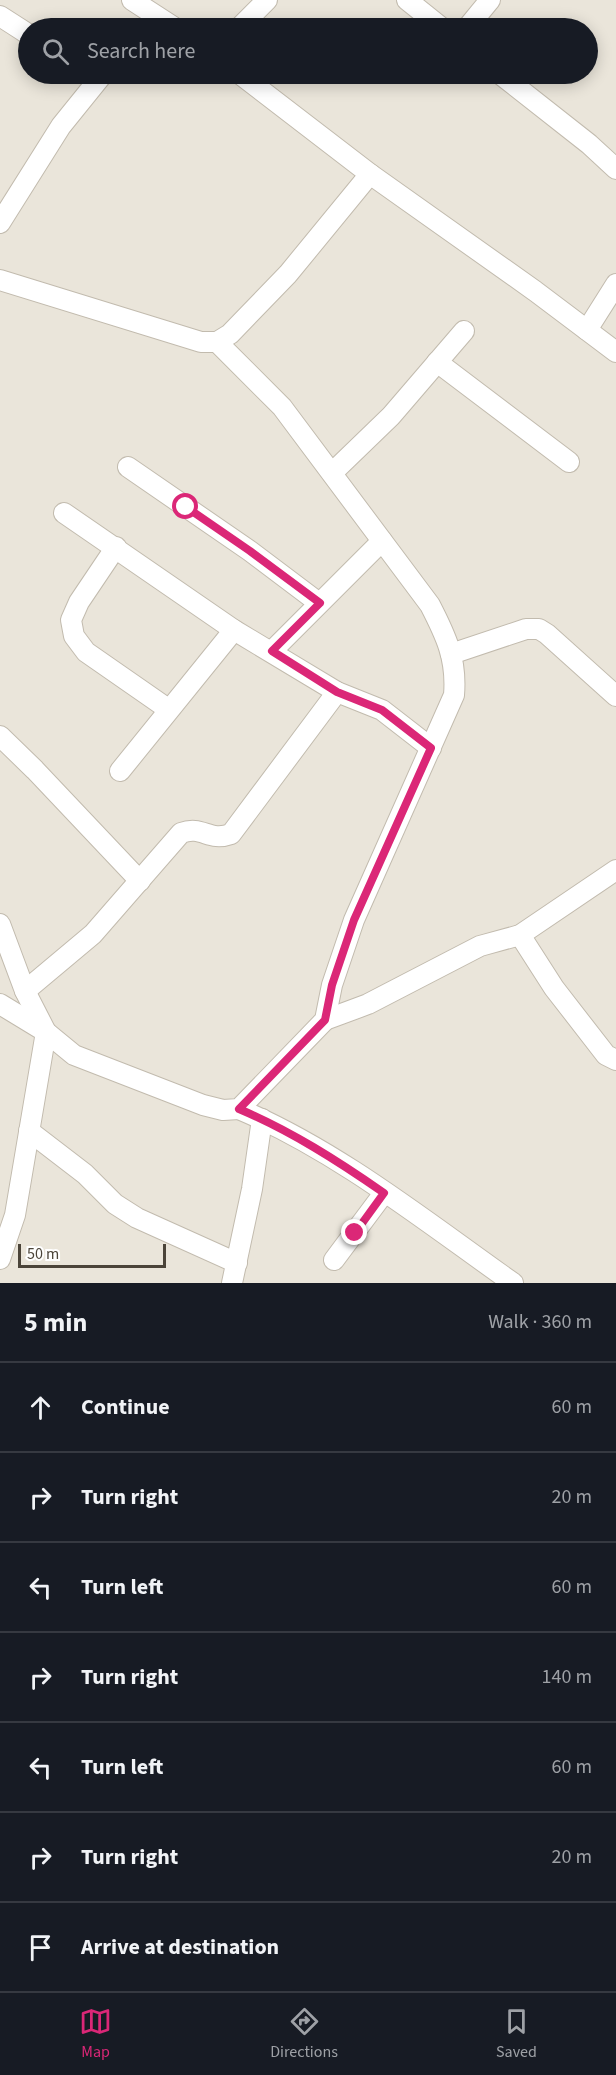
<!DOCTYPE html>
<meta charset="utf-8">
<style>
:root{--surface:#171b24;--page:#20242c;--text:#f1f3f6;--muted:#9ea1a6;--line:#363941;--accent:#db2777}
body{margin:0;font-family:"Source Sans 3",sans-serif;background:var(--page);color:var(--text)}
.scale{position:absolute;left:18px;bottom:15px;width:148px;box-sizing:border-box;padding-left:6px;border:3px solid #4b4439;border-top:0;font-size:16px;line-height:21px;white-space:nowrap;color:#4b4439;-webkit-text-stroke:4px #fff;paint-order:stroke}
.stop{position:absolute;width:18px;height:18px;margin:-14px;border:4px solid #db2777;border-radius:50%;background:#fff}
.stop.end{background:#db2777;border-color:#fff;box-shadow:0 2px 6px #0008}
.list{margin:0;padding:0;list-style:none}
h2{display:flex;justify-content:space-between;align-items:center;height:78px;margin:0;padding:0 24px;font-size:26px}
h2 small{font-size:20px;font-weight:400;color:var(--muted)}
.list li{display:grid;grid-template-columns:39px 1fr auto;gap:18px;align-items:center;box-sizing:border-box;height:90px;padding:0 24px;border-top:2px solid var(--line)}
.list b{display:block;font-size:22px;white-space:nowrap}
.list em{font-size:20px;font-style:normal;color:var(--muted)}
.icon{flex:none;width:33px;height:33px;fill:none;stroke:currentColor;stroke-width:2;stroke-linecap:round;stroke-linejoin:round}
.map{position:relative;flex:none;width:616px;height:1283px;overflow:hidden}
.search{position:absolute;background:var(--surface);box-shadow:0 3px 15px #0003;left:18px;right:18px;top:18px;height:66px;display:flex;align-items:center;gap:15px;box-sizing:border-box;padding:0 21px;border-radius:33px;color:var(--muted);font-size:22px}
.sheet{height:708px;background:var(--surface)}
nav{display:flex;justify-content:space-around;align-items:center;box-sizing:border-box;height:84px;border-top:2px solid var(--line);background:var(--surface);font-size:16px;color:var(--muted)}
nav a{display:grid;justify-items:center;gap:3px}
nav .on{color:var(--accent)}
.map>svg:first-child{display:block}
</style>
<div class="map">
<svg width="616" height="1283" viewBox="0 0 616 1283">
<rect width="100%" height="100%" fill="#f6f3ec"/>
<path fill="#eae5da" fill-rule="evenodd" d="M0,0H616V1283H0ZM28,28H588V74H28Z"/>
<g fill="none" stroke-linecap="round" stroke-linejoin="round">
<defs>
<g id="minor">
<path d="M132,0L175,28"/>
<path d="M407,0L442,28"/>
<path d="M0,16L28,34"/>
<path d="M239,28L267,0"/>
<path d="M467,28L490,0"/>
<path d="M240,74L370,174L535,291L616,352"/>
<path d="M500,74L589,144L616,169"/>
<path d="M0,223L61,126L103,74"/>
<path d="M0,280L201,342H217L230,334L288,274L370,174"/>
<path d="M587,330L616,284"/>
<path d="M437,362L569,462"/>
<path d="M128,467L250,551L319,603"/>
<path d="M332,473L391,416L464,331"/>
<path d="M64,513L234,630L337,692L382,710L431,748"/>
<path d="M116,547L79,602L71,620L74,636L86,652L168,709"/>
<path d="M272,651L382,541"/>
<path d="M451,654L526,629H539L547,634L616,696"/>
<path d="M0,736L35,770L140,881"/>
<path d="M120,771L234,630"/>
<path d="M0,924L25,991L46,1032L74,1055L203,1105L223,1110L239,1109L325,1020L332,985L354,920L454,695C457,659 446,636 430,605L282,407L217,342"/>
<path d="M520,935L554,988L606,1055L616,1060"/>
<path d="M25,991L93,934L181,833C203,825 208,842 231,834L337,692"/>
<path d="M0,1004L46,1032L15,1215L0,1259"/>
<path d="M325,1020L368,1004L480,946L520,935L616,870"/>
<path d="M239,1109C338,1151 425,1221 513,1283"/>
<path d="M29,1131L85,1174L115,1204L137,1218L237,1263"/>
<path d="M334,1260L384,1193"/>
<path d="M232,1283L252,1189L262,1119"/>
</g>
</defs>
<use href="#minor" stroke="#c2bbae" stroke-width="22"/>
<use href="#minor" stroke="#fff" stroke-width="20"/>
</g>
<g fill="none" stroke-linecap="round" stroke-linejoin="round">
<path stroke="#db2777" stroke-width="8" d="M186,507L250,551L320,603L272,651L337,692L382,710L431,748L354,920L332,985L325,1020L239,1109C291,1131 338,1161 384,1193L355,1233"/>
</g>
</svg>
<div class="scale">50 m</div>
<div class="stop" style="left:186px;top:507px"></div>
<div class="stop end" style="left:355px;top:1233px"></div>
<div class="search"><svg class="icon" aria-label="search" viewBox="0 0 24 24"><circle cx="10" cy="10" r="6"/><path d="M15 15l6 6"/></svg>Search here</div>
</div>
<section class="sheet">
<h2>5 min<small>Walk · 360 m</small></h2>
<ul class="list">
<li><svg class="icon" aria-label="ahead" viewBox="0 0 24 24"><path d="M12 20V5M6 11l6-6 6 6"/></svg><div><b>Continue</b></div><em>60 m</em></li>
<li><svg class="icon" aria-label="right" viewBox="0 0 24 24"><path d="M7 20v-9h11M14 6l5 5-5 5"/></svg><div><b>Turn right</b></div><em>20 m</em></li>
<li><svg class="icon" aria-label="left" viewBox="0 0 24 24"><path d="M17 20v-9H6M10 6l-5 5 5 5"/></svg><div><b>Turn left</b></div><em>60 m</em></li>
<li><svg class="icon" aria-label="right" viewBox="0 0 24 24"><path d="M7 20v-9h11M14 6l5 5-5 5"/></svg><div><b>Turn right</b></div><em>140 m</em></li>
<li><svg class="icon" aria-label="left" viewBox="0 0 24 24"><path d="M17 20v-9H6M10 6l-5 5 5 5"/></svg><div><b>Turn left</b></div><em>60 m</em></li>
<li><svg class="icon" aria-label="right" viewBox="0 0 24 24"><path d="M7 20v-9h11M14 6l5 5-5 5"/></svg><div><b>Turn right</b></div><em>20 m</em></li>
<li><svg class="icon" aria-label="arrive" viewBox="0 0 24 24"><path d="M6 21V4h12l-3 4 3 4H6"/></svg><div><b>Arrive at destination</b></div></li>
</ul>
</section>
<nav>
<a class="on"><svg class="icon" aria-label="map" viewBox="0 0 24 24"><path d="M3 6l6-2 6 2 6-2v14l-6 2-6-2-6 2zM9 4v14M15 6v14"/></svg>Map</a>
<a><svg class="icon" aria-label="directions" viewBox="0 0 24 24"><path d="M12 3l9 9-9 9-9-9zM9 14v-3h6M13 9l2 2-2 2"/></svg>Directions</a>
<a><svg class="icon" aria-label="saved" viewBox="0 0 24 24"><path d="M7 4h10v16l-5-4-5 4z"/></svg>Saved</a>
</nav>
